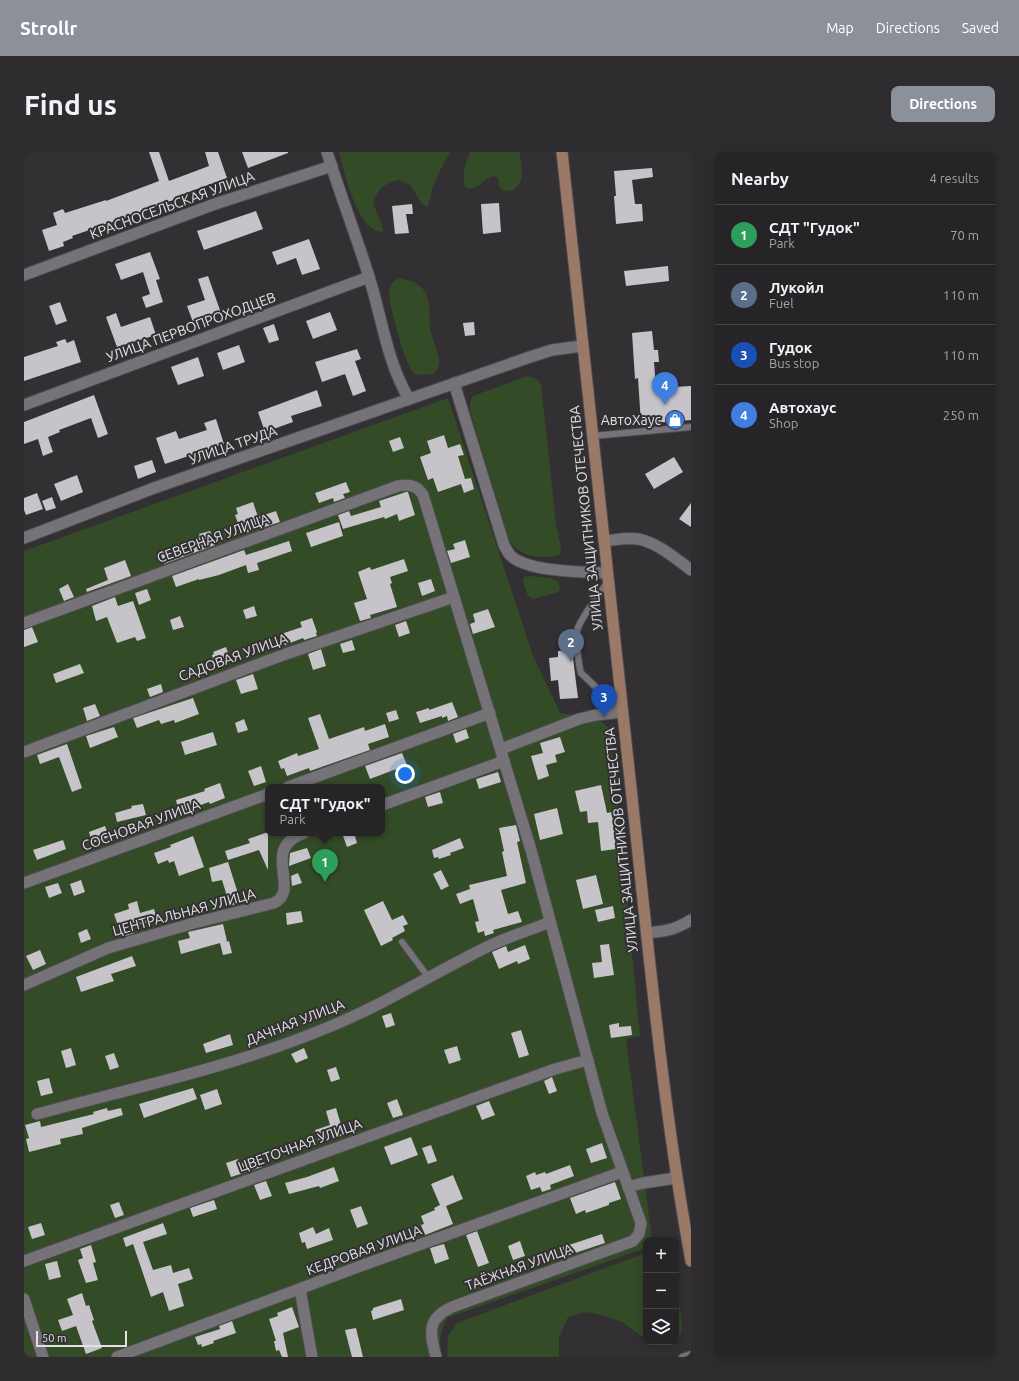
<!DOCTYPE html>
<meta charset="utf-8">
<style>
:root{--surface:#262426;--page:#2e2c2e;--text:#f1f3f6;--muted:#a4a4a7;--line:#424143;--accent:#8c9099}
body{margin:0;font-family:Ubuntu,sans-serif;background:var(--page);color:var(--text)}
.controls{position:absolute;right:12px;bottom:12px;display:grid;overflow:hidden;border-radius:8px;box-shadow:0 2px 10px #0003}
.controls button{width:36px;height:36px;display:grid;place-items:center;padding:0;border:0;border-bottom:1px solid var(--line);background:var(--surface);color:var(--text);font:20px sans-serif}
.scale{position:absolute;left:12px;bottom:10px;width:91px;box-sizing:border-box;padding-left:4px;border:2px solid #e2e1e3;border-top:0;font-size:11px;line-height:14px;white-space:nowrap;color:#e2e1e3;-webkit-text-stroke:3px #323033;paint-order:stroke}
.you{position:absolute;left:381px;top:622px;width:14px;height:14px;margin:-10px;border:3px solid #fff;border-radius:50%;background:#1a73e8;box-shadow:0 0 0 6px #1a73e833}
.badge{display:grid;place-items:center;width:26px;height:26px;border-radius:50%;background:var(--accent);color:#fff;font-size:13px;font-weight:700}
.pin{position:absolute;translate:-50% -33px;filter:drop-shadow(0 1px 2px #0008)}
.pin::after{content:'';position:absolute;top:21px;width:14px;height:12px;background:inherit;clip-path:polygon(0 0,100% 0,50% 100%)}
.popup{position:absolute;left:241px;top:632px;width:120px;height:52px;box-sizing:border-box;display:grid;place-content:center;border-radius:8px;background:var(--surface);filter:drop-shadow(0 1px 3px #0005);font-size:13px;white-space:nowrap;color:var(--muted)}
.popup b{font-size:15px;color:var(--text)}
.popup::after{content:'';position:absolute;left:50%;top:100%;margin-left:-8px;border:8px solid transparent;border-top-color:var(--surface)}
.list{margin:0;padding:0;list-style:none}
h2{display:flex;justify-content:space-between;align-items:center;height:52px;margin:0;padding:0 16px;font-size:17px}
h2 small{font-size:13px;font-weight:400;color:var(--muted)}
.list li{display:grid;grid-template-columns:26px 1fr auto;gap:12px;align-items:center;box-sizing:border-box;height:60px;padding:0 16px;border-top:1px solid var(--line)}
.list b{display:block;font-size:15px;white-space:nowrap}
.list p{margin:0;font-size:13px;white-space:nowrap;color:var(--muted)}
.list em{font-size:13px;font-style:normal;color:var(--muted)}
.icon{flex:none;width:22px;height:22px;fill:none;stroke:currentColor;stroke-width:2;stroke-linecap:round;stroke-linejoin:round}
.map{position:relative;flex:none;width:667px;height:1205px;overflow:hidden;border-radius:8px}
header{display:flex;align-items:center;gap:24px;box-sizing:border-box;height:56px;padding:0 20px;background:var(--accent);color:#fff}
header strong{font-size:19px}
nav{display:flex;gap:22px;margin-inline-start:auto;font-size:14px}
.intro{display:flex;align-items:center;justify-content:space-between;box-sizing:border-box;height:96px;padding:0 24px}
h1{margin:0;font-size:28px}
.button{padding:10px 18px;border-radius:8px;background:var(--accent);color:#fff;font-size:14px;font-weight:700}
main{display:flex;gap:24px;padding:0 24px}
aside{flex:1;background:var(--surface);border-radius:8px;box-shadow:0 2px 10px #0003}
.map>svg:first-child{display:block}
</style>
<header>
<strong>Strollr</strong>
<nav><a>Map</a><a>Directions</a><a>Saved</a></nav>
</header>
<div class="intro"><h1>Find us</h1><a class="button">Directions</a></div>
<main>
<div class="map">
<svg width="667" height="1205" viewBox="0 0 667 1205">
<rect width="100%" height="100%" fill="#323033"/>
<g fill="#344b27" fill-rule="evenodd">
<path d="M315,0H426C419,12 413,24 408,37C406,44 407,49 403,55L397,50L386,33L374,28C359,33 354,36 349,52L358,72L359,80C333,80 320,19 315,0Z"/>
<path d="M446,0H496C496,8 498,16 498,23C497,36 485,44 475,35L474,27L470,24C459,26 452,42 441,35C438,23 441,11 446,0Z"/>
<path d="M374,126C385,128 395,130 401,140C407,150 405,165 406,176C408,187 414,198 415,209C415,214 413,217 411,221C403,223 394,225 388,219C381,211 365,153 365,141C365,135 369,130 374,126Z"/>
<path d="M504,224L512,227L517,232L532,372L537,395L536,402C524,408 505,405 494,398C488,394 486,388 483,382L446,258V250L449,244Z"/>
<path d="M424,246L509,504L536,561L574,567L586,577L616,884L602,887L628,1088H622V1096L423,1166C417,1180 414,1189 417,1205H0V399ZM244,635H358V681H244Z"/>
<path d="M506,424L526,426L535,430L536,437L534,440L509,447L504,444L499,430L500,425Z"/>
<path d="M622,1101V1187L598,1170L578,1163L562,1160L544,1165L535,1186V1205H423L424,1184L433,1171Z"/>
<path d="M652,1138C655,1155 663,1175 653,1190L642,1193L632,1190H652Z"/>
</g>
<g fill="#c6c4c8">
<path d="M125,0H135L145,29L185,14L181,0H194L203,26L151,45L152,47L106,64L48,84L49,86L39,90L40,94L25,99L18,78L33,73L29,61L39,57L41,61L82,48V49L135,29Z"/>
<path d="M218,0H264V1L224,16Z"/>
<path d="M628,16L629,25L608,28L611,52H618L619,69L592,72L590,44H592L590,19Z"/>
<path d="M475,51L477,80L459,82L457,52Z"/>
<path d="M388,52L389,62H382L385,81L371,82L368,54Z"/>
<path d="M232,59L239,77L180,98L173,79Z"/>
<path d="M285,87L296,117L278,123L272,106L253,113L248,100Z"/>
<path d="M126,100L136,127L132,128L139,150L122,156L118,145L126,142L119,120L97,128L91,112Z"/>
<path d="M644,114L645,129L602,134L600,119Z"/>
<path d="M184,124L197,161L169,170L163,154L181,148L174,127Z"/>
<path d="M36,150L43,169L32,173L25,154Z"/>
<path d="M306,160L313,178L289,187L282,169Z"/>
<path d="M92,161L97,175L126,165L132,183L93,195L82,165Z"/>
<path d="M450,170L451,183L441,184L439,171Z"/>
<path d="M250,172L255,188L245,191L239,176Z"/>
<path d="M628,179L630,198H634L635,210H630L632,236L667,234V268L617,272L614,226L611,227L608,181Z"/>
<path d="M41,187L43,191L50,188L57,210L0,229V205L34,194L32,190Z"/>
<path d="M215,193L221,210L199,218L193,201Z"/>
<path d="M333,197L337,207L331,209L342,239L329,244L321,222L298,230L291,210Z"/>
<path d="M174,205L180,224L154,233L147,215Z"/>
<path d="M293,238L298,254L267,264L269,270L241,280L234,260Z"/>
<path d="M70,243L84,282L74,286L67,266L35,278L36,280L24,285L29,300L19,304L14,287L0,292V270Z"/>
<path d="M192,267L200,292L141,312L132,286L152,279L155,287L183,278L180,271Z"/>
<path d="M420,283L424,296L436,292L440,303L434,304L441,327L447,326L450,337L440,341L437,332L414,340L409,326L404,328L396,305L407,301L403,289Z"/>
<path d="M376,285L380,296L369,300L365,289Z"/>
<path d="M650,305L659,320L630,337L621,322Z"/>
<path d="M128,308L132,320L114,327L110,314Z"/>
<path d="M53,323L59,340L37,349L30,332Z"/>
<path d="M322,330L326,340L319,342L321,346L310,350L309,346L295,351L291,341Z"/>
<path d="M382,340H384L391,363L375,369L373,362L361,367L360,365L319,377L314,363L325,359L327,364L357,355L355,349Z"/>
<path d="M13,341L19,357L2,363L0,358V346Z"/>
<path d="M28,345L32,356L22,359L18,349Z"/>
<path d="M229,350L234,365L252,359L256,370L218,382L211,363L214,362L212,356Z"/>
<path d="M667,351V375L655,367Z"/>
<path d="M315,370L319,384L287,395L282,381Z"/>
<path d="M186,379L191,393L140,412L136,399L176,385L175,382Z"/>
<path d="M441,388L446,405L427,411L423,399L431,397L429,392Z"/>
<path d="M265,389L268,399L233,411L235,418L224,421L222,413L195,423L175,428V427L152,435L148,424L220,398L222,403Z"/>
<path d="M380,407L384,419L366,425L368,431L366,432L373,455L346,463L347,466L336,469L330,451L343,447L334,420L346,415L347,418Z"/>
<path d="M101,408L107,424L63,440L62,437L84,428L80,416Z"/>
<path d="M407,427L411,439L398,444L394,431Z"/>
<path d="M44,432L50,445L40,449L35,437Z"/>
<path d="M123,437L127,448L115,453L111,441Z"/>
<path d="M91,445L94,454L109,449L122,486L113,489L111,485L93,491L83,465L72,469L68,454Z"/>
<path d="M230,454L233,464L222,467L219,458Z"/>
<path d="M464,457L471,475L449,482L446,472L451,470L449,462Z"/>
<path d="M156,464L160,475L149,478L146,468Z"/>
<path d="M288,466L293,480L292,481L293,484L280,488L279,486L261,493L257,482L278,475L276,470Z"/>
<path d="M382,469L386,481L375,485L371,473Z"/>
<path d="M8,475L14,490L0,495V478Z"/>
<path d="M328,488L331,498L319,501L316,492Z"/>
<path d="M202,495L207,510L191,514L188,503L190,502L189,500Z"/>
<path d="M297,497L302,514L289,518L284,502Z"/>
<path d="M548,498L554,546L536,547L534,528L527,529L525,506L534,505V499Z"/>
<path d="M56,512L60,521L32,531L29,522Z"/>
<path d="M229,522L234,537L217,542L212,528Z"/>
<path d="M137,532L139,540L126,545L123,537Z"/>
<path d="M169,546L175,562L151,571L150,568L137,572L135,568L113,576L109,566Z"/>
<path d="M428,550L434,565L424,569L423,564L418,566V564L396,571L392,560L405,556V558Z"/>
<path d="M71,552L76,564L63,569L59,556Z"/>
<path d="M372,558L375,567L365,570L362,561Z"/>
<path d="M296,562L305,587L340,575L341,579L361,572L365,585L344,592L346,598L286,619L285,616L263,624L260,616L257,617L254,609L273,601L274,604L295,597L284,566Z"/>
<path d="M220,567L224,578L214,581L211,571Z"/>
<path d="M90,575L94,585L66,596L62,584Z"/>
<path d="M442,577L445,586L432,591L429,582Z"/>
<path d="M189,580L193,593L161,603L157,590Z"/>
<path d="M536,585L541,600L531,603L533,610L522,613L525,624L514,628L507,604L519,601L516,591Z"/>
<path d="M43,592L58,636L48,640L35,605L16,612L13,603Z"/>
<path d="M378,601L383,613L346,627L341,614Z"/>
<path d="M237,614L242,630L230,634L224,619Z"/>
<path d="M474,620L477,630L455,637L452,627Z"/>
<path d="M196,631L201,646L186,652L185,650L155,661L152,648L181,639L180,637Z"/>
<path d="M577,633L583,661L588,660L592,697L577,699L574,670L564,671L563,659L556,660L551,639Z"/>
<path d="M416,640L419,651L404,655L401,645Z"/>
<path d="M119,652L122,663L93,670L91,661L108,656L107,654Z"/>
<path d="M533,656L539,682L516,688L510,662Z"/>
<path d="M492,673L496,689L493,690L502,731L477,738L484,762L494,759L498,770L469,778L470,781L461,784L460,779L454,781L451,770L455,769L449,747L436,752L432,742L446,737L445,733L483,724L478,700L480,699L475,676Z"/>
<path d="M81,674L85,685L68,691L65,680Z"/>
<path d="M244,680V718L235,698L204,708L201,699L226,691L224,687Z"/>
<path d="M318,681H330L333,691L323,695Z"/>
<path d="M169,684L180,715L155,724L150,709L145,711L144,708L134,712L130,701L147,695L146,693Z"/>
<path d="M436,686L440,696L426,701L427,703L415,707L414,705L410,706L408,698Z"/>
<path d="M39,688L42,697L13,708L9,698Z"/>
<path d="M283,696L287,706L265,714L266,701Z"/>
<path d="M204,710L217,751L206,754L198,728L188,730L185,716Z"/>
<path d="M417,718L425,734L417,738L409,722Z"/>
<path d="M274,721L278,731L268,734L267,724Z"/>
<path d="M572,723L579,752L559,757L552,728Z"/>
<path d="M57,728L61,740L50,744L46,732Z"/>
<path d="M34,731L38,741L25,746L21,735Z"/>
<path d="M113,749L116,761L130,757L133,768L108,775L110,781L98,785L90,762L105,757L104,752Z"/>
<path d="M359,749L368,768L379,763L384,772L379,774L381,779L368,786L369,788L357,794L340,758Z"/>
<path d="M589,754L591,766L574,770L571,758Z"/>
<path d="M277,759L279,770L263,773L262,761Z"/>
<path d="M199,772L203,789L201,790L205,789L208,801L199,803L196,791L157,802L154,789L166,786L164,780Z"/>
<path d="M63,777L67,787L57,791L54,781Z"/>
<path d="M585,792L590,823L570,826L568,811L578,810L576,793Z"/>
<path d="M501,793L506,807L494,812L493,809L475,817L468,800L482,794L484,800Z"/>
<path d="M16,798L22,812L9,818L2,804Z"/>
<path d="M108,804L112,814L87,822L90,829L57,840L52,825Z"/>
<path d="M367,861L371,873L362,876L358,864Z"/>
<path d="M595,871V875L607,874L608,883L587,886L585,873Z"/>
<path d="M497,878L505,903L495,906L487,881Z"/>
<path d="M206,882L209,893L182,901L179,892Z"/>
<path d="M433,894L437,908L425,912L420,898Z"/>
<path d="M47,896L52,913L42,916L37,899Z"/>
<path d="M280,896L284,906L272,911L267,902Z"/>
<path d="M90,901L95,915L86,918L81,904Z"/>
<path d="M312,915L316,927L307,930L303,918Z"/>
<path d="M528,925L533,939L525,942L520,929Z"/>
<path d="M25,926L29,941L17,944L13,929Z"/>
<path d="M169,936L173,947L120,966L115,952Z"/>
<path d="M193,937L198,952L181,958L176,943Z"/>
<path d="M373,947L379,963L369,966L363,951Z"/>
<path d="M465,949L471,963L458,968L452,954Z"/>
<path d="M83,956L84,959L97,956L99,963L58,976L59,982L36,987L37,992L5,1000L2,987L5,986L1,973L16,969L17,975L70,962L69,960Z"/>
<path d="M312,956L320,983L311,986L310,983L295,989L291,978L306,973L302,959Z"/>
<path d="M387,985L394,1003L367,1013L360,995Z"/>
<path d="M578,991L583,1006L567,1011L562,997Z"/>
<path d="M407,993L413,1009L404,1012L398,996Z"/>
<path d="M234,1005L238,1015L207,1025L202,1011L214,1007L216,1012Z"/>
<path d="M546,1013L550,1024L526,1033L527,1037L518,1040L516,1035L507,1038L502,1024L511,1020L512,1023L521,1020L522,1022Z"/>
<path d="M310,1015L315,1029L296,1036L295,1034L265,1042L261,1031L283,1025Z"/>
<path d="M429,1023L439,1047L422,1054L429,1072L401,1083L397,1073L400,1072L397,1064L411,1058L410,1056L416,1053L407,1032Z"/>
<path d="M242,1029L248,1044L236,1048L230,1033Z"/>
<path d="M591,1030L597,1047L585,1051V1053L562,1061L561,1058L552,1062L546,1046Z"/>
<path d="M190,1048L193,1057L169,1065L166,1056Z"/>
<path d="M95,1050L100,1063L91,1066L86,1053Z"/>
<path d="M337,1054L344,1072L333,1076L326,1058Z"/>
<path d="M17,1071L21,1083L8,1087L4,1075Z"/>
<path d="M139,1071L143,1082L119,1090L129,1118L147,1113L149,1121L165,1116L169,1127L154,1132L160,1154L145,1159L139,1140L127,1145L109,1092L102,1095L99,1086Z"/>
<path d="M289,1075L292,1082L305,1076L309,1088L283,1097L281,1090L278,1091L275,1081Z"/>
<path d="M453,1079L465,1111L454,1115L442,1083Z"/>
<path d="M578,1082L581,1091L539,1105L536,1096Z"/>
<path d="M496,1089L501,1104L489,1108L484,1094Z"/>
<path d="M420,1092L425,1107L411,1112L406,1096Z"/>
<path d="M67,1093L72,1110L69,1111L74,1128L62,1131L54,1108L59,1106L56,1097Z"/>
<path d="M33,1109L37,1125L25,1128L21,1112Z"/>
<path d="M58,1141L62,1154L65,1153L70,1168L68,1169L78,1196L62,1202L52,1174L38,1179L34,1168L49,1163L43,1147Z"/>
<path d="M377,1147L380,1158L349,1168L347,1159L349,1158V1156Z"/>
<path d="M268,1155L275,1175L259,1181L264,1205H258L255,1198L252,1199L250,1189H252L245,1167L254,1164L253,1161Z"/>
<path d="M208,1169L212,1181L189,1189L190,1191L178,1195L177,1192L174,1193L171,1185L196,1177L195,1174Z"/>
<path d="M332,1176L339,1205H328L321,1178Z"/>
</g>
<g fill="none" stroke-linecap="round" stroke-linejoin="round">
<defs>
<g id="service">
<path d="M568,284L667,275"/>
<path d="M583,431C575,443 556,466 553,479C551,491 554,505 556,517L557,521L597,559"/>
<path d="M378,790L405,826"/>
<path d="M658,1205L667,1202"/>
</g>
<g id="minor">
<path d="M303,0C316,42 332,83 345,125C358,166 363,210 385,247"/>
<path d="M0,123L191,52L308,14"/>
<path d="M430,231L480,393C482,397 484,401 487,404C505,420 559,420 583,421"/>
<path d="M0,253L345,125"/>
<path d="M0,386L130,336L506,205L528,198L558,194"/>
<path d="M580,389C591,388 602,385 614,387C634,391 651,406 667,418"/>
<path d="M0,471L374,334C385,332 393,333 399,343L507,698L578,961L617,1071L615,1082L609,1089L428,1155C402,1167 406,1181 412,1205"/>
<path d="M477,597L555,567L572,563L598,560"/>
<path d="M0,600L259,503L430,445"/>
<path d="M264,635L466,561"/>
<path d="M358,653L480,609"/>
<path d="M0,731L244,642"/>
<path d="M623,781C643,779 650,778 667,768"/>
<path d="M0,833L84,796L170,771L250,751C278,737 235,697 280,681"/>
<path d="M13,962C109,936 208,915 300,877C358,854 411,820 467,793C486,784 507,778 526,770"/>
<path d="M604,1035L619,1031L652,1026"/>
<path d="M0,1109L531,917L564,908"/>
<path d="M276,1137L288,1205"/>
<path d="M0,1147L19,1205"/>
<path d="M93,1205L342,1112L598,1020"/>
</g>
<path id="secondary" d="M538,0C561,221 585,442 610,664C626,812 640,962 667,1109"/>
</defs>
<use href="#service" stroke="#4e4c4f" stroke-width="8"/>
<use href="#minor" stroke="#4e4c4f" stroke-width="13"/>
<use href="#secondary" stroke="#4e4c4f" stroke-width="13"/>
<use href="#service" stroke="#757377" stroke-width="6"/>
<use href="#minor" stroke="#757377" stroke-width="11"/>
<use href="#secondary" stroke="#9a7966" stroke-width="11"/>
</g>
<defs>
<symbol id="shop-disc" viewBox="-11 -11 22 22"><circle r="9.5" fill="#3f7fe0" stroke="#323033"/><path d="M-5-2.5h2.3a2.7 3.5 0 0 1 5.4 0H5L5.5 6h-11ZM-1.5-2.5h3a1.5 2.3 0 0 0-3 0Z" fill="#fff"/></symbol>
</defs>
<g fill-rule="evenodd">
<use href="#shop-disc" x="640" y="257" width="22" height="22"/>
</g>
<g text-anchor="middle" stroke-width="4" stroke-linejoin="round" paint-order="stroke">
<g font-size="14" fill="#e2e1e3" stroke="#323033">
<text transform="translate(148 53) rotate(-20)" y="5">КРАСНОСЕЛЬСКАЯ УЛИЦА</text>
<text transform="translate(167 175) rotate(-20)" y="5">УЛИЦА ПЕРВОПРОХОДЦЕВ</text>
<text transform="translate(209 293) rotate(-19)" y="5">УЛИЦА ТРУДА</text>
<text transform="translate(562 366) rotate(-96)" y="5">УЛИЦА ЗАЩИТНИКОВ ОТЕЧЕСТВА</text>
<text transform="translate(189 386) rotate(-20)" y="5">СЕВЕРНАЯ УЛИЦА</text>
<text transform="translate(209 505) rotate(-20)" y="5">САДОВАЯ УЛИЦА</text>
<text transform="translate(117 673) rotate(-20)" y="5">СОСНОВАЯ УЛИЦА</text>
<text transform="translate(597 688) rotate(-96)" y="5">УЛИЦА ЗАЩИТНИКОВ ОТЕЧЕСТВА</text>
<text transform="translate(160 760) rotate(-15)" y="5">ЦЕНТРАЛЬНАЯ УЛИЦА</text>
<text transform="translate(271 870) rotate(-21)" y="5">ДАЧНАЯ УЛИЦА</text>
<text transform="translate(276 993) rotate(-20)" y="5">ЦВЕТОЧНАЯ УЛИЦА</text>
<text transform="translate(340 1098) rotate(-20)" y="5">КЕДРОВАЯ УЛИЦА</text>
<text transform="translate(495 1115) rotate(-20)" y="5">ТАЁЖНАЯ УЛИЦА</text>
</g>
<g font-size="14" fill="#e2e1e3" stroke="#323033" text-anchor="end">
<text x="637" y="273">АвтоХаус</text>
</g>
</g>
</svg>
<div class="controls">
<button>+</button>
<button>−</button>
<button><svg class="icon" aria-label="layers" viewBox="0 0 24 24"><path d="M12 4l9 5-9 5-9-5zM3 14l9 5 9-5"/></svg></button>
</div>
<div class="scale">50 m</div>
<div class="you"></div>
<div class="pin badge" style="left:301px;top:730px;background:#2e9e5b">1</div>
<div class="popup"><b>СДТ &quot;Гудок&quot;</b>Park</div>
<div class="pin badge" style="left:547px;top:510px;background:#5c6f8a">2</div>
<div class="pin badge" style="left:580px;top:565px;background:#1a4fb4">3</div>
<div class="pin badge" style="left:641px;top:253px;background:#3f7fe0">4</div>
</div>
<aside>
<h2>Nearby<small>4 results</small></h2>
<ul class="list">
<li><span class="badge" style="background:#2e9e5b">1</span><div><b>СДТ &quot;Гудок&quot;</b><p>Park</p></div><em>70 m</em></li>
<li><span class="badge" style="background:#5c6f8a">2</span><div><b>Лукойл</b><p>Fuel</p></div><em>110 m</em></li>
<li><span class="badge" style="background:#1a4fb4">3</span><div><b>Гудок</b><p>Bus stop</p></div><em>110 m</em></li>
<li><span class="badge" style="background:#3f7fe0">4</span><div><b>Автохаус</b><p>Shop</p></div><em>250 m</em></li>
</ul>
</aside>
</main>
